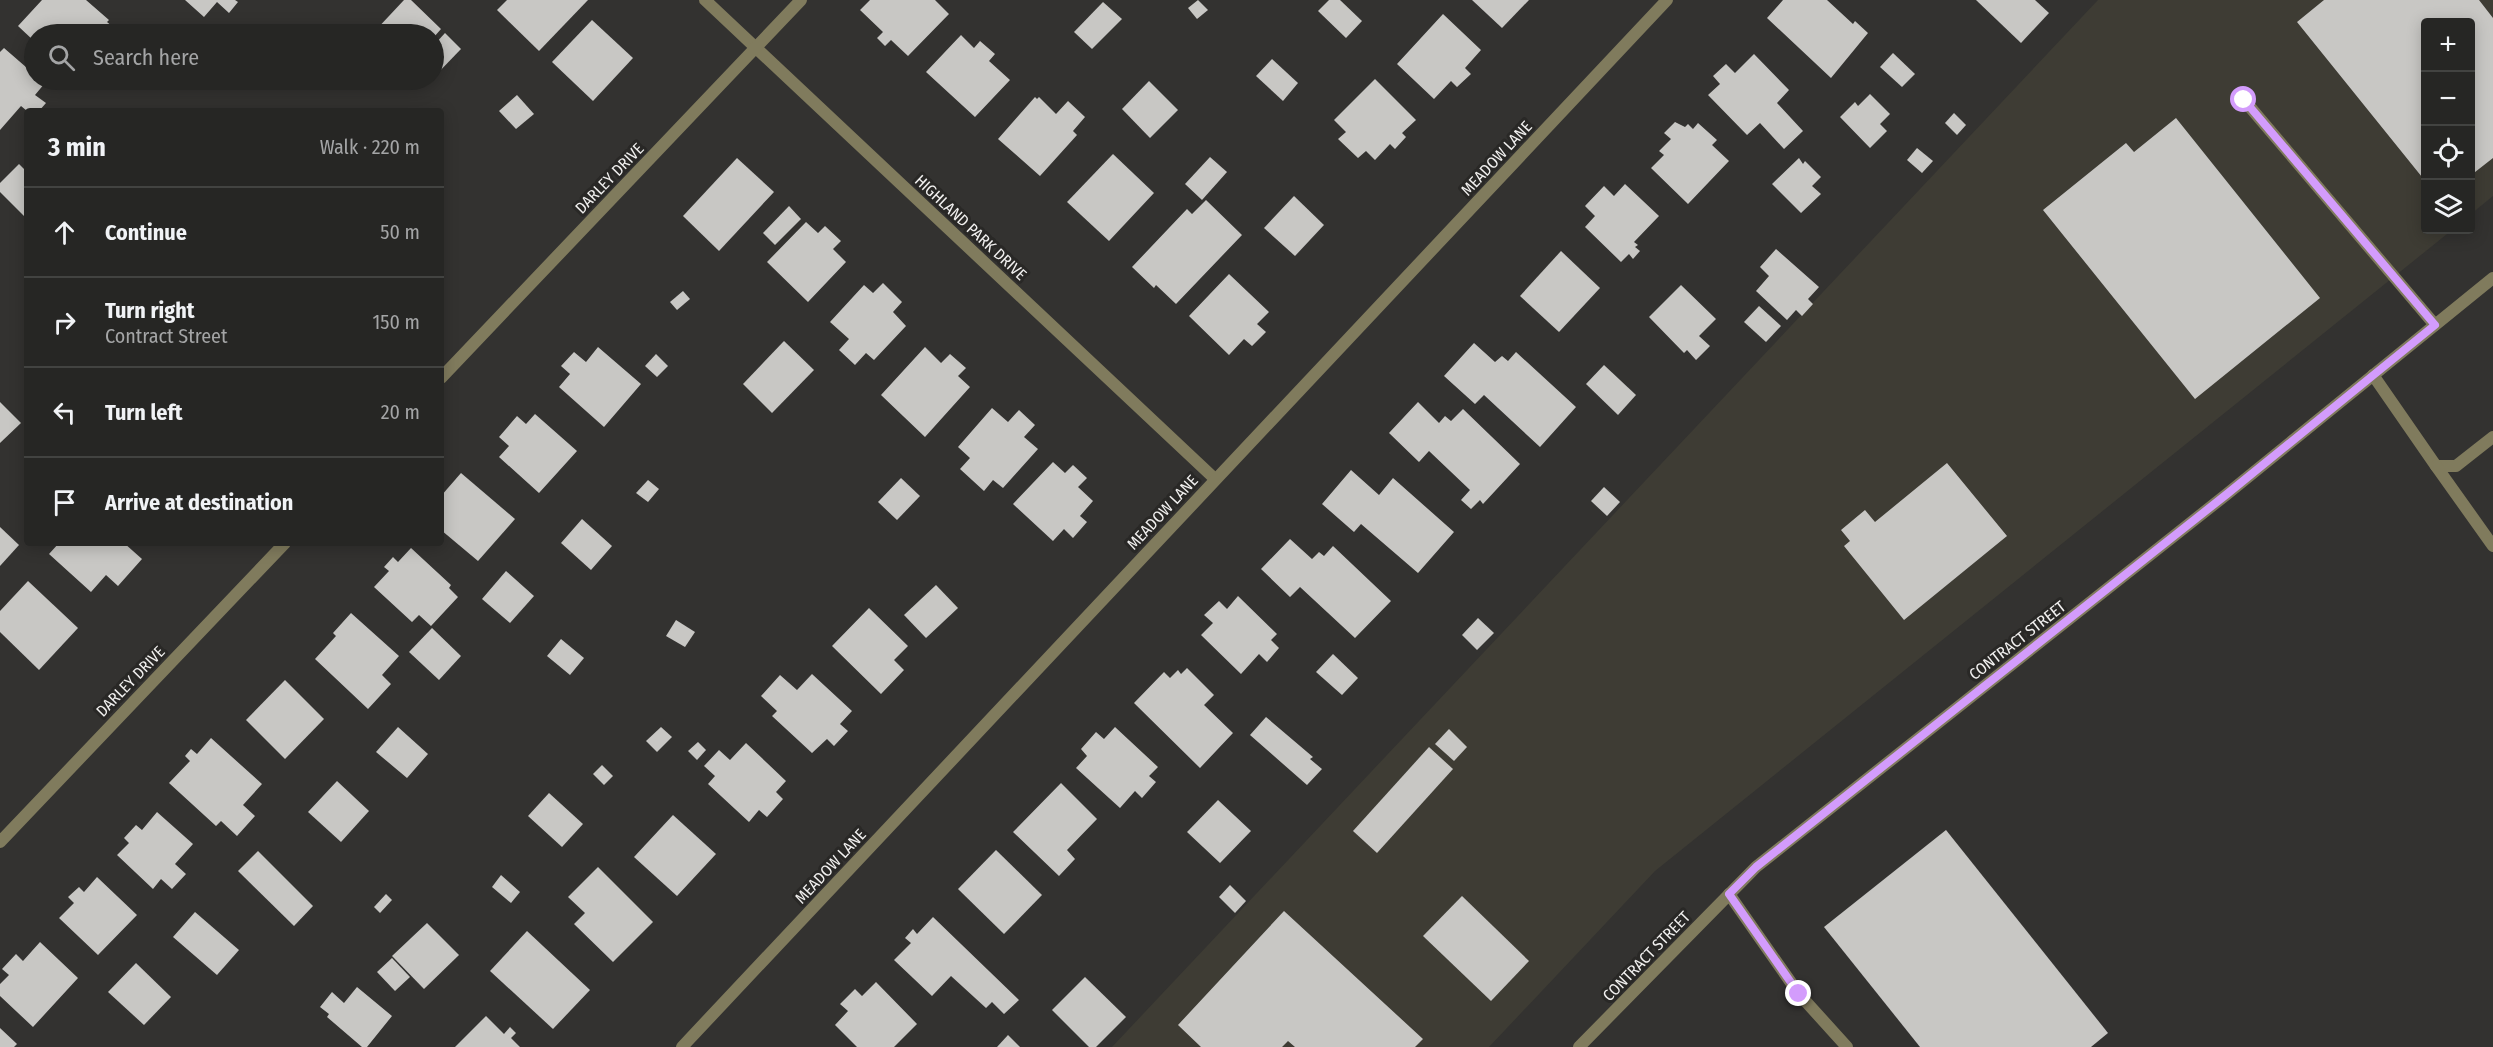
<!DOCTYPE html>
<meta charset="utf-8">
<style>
:root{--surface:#262624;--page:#2e2e2c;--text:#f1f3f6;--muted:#a4a5a6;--line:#424341}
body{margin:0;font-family:"Fira Sans Condensed",sans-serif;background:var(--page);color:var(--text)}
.controls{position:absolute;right:18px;top:18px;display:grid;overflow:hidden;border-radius:6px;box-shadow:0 3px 15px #0003}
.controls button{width:54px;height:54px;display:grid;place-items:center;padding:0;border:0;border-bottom:2px solid var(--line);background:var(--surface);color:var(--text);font:30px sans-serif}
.stop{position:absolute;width:18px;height:18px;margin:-14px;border:4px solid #d39cfc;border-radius:50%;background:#fff}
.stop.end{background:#d39cfc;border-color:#fff;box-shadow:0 2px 6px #0008}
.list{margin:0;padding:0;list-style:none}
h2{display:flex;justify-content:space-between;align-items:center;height:78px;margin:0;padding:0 24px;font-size:26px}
h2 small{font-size:20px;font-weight:400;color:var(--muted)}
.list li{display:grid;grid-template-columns:39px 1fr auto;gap:18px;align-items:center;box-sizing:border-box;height:90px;padding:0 24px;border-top:2px solid var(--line)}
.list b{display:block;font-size:22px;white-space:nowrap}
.list p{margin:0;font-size:20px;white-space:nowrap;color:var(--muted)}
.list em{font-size:20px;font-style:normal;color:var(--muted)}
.icon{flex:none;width:33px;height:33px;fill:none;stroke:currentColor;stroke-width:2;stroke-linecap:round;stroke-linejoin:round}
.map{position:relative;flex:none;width:2493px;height:1047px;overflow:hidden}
.search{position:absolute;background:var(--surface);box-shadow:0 3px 15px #0003;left:24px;top:24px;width:420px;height:66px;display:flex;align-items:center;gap:15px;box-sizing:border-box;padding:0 21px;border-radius:33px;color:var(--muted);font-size:22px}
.panel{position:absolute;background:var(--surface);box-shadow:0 3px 15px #0003;left:24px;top:108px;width:420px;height:438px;border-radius:6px}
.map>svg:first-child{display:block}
</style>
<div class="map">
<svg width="2493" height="1047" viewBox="0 0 2493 1047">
<rect width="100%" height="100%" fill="#333230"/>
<path fill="#3e3c34" d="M2098,0H2493V196L2471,214L2470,22H2426V230H2452L1655,871L1489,1047H1112Z"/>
<g fill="#c8c7c4">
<path d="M42,0H86L109,20L107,22L113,27L106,34H34V41L18,26Z"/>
<path d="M185,0H235L238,2L229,13L217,2L204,17Z"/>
<path d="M404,0H411L441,29L434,37V34H376L374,32Z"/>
<path d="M507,0H588L539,51L497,10Z"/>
<path d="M870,0H935L949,14L908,56L891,40L885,46L877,38L883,32L860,10Z"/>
<path d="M1198,0L1208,10L1197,19L1188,8Z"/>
<path d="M1329,0H1340L1362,21L1346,38L1318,11Z"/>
<path d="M1472,0H1529L1502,28Z"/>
<path d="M1783,0H1827L1853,24L1855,21L1868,33L1831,78L1767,18Z"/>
<path d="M1976,0H2035L2049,13L2021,43Z"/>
<path d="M2324,0H2479L2493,18V158L2470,176V22H2426V182L2297,22Z"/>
<path d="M1103,2L1122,19L1092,49L1074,32Z"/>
<path d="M1443,14L1481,50L1465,68L1471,74L1457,87L1451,81L1434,99L1397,64Z"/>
<path d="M592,20L633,58L593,101L552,62Z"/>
<path d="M445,33L461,49L434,77V45Z"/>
<path d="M961,35L974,48L980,41L995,54L989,61L1010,80L975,117L926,72Z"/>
<path d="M4,48L34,74V80H40L45,83L35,95L46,103L39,111H27L21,106L0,130V52Z"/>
<path d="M1893,53L1915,74L1902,87L1880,67Z"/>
<path d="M1754,54L1789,90L1777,103L1803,131L1784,149L1760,123L1747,135L1708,95L1720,84L1713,76L1726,64L1735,73Z"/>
<path d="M1272,59L1298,83L1283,101L1256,76Z"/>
<path d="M1375,79L1416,120L1402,133L1406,137L1395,149L1390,144L1375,160L1366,151L1358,158L1338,139L1346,132L1334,120Z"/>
<path d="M1149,81L1178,110L1150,138L1122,109Z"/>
<path d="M1870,94L1890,114L1880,124L1887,131L1870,148L1840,117L1855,102L1858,106Z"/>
<path d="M517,95L534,114L516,129L499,111Z"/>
<path d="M1035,97L1037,99L1039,97L1056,114L1068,101L1085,117L1073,131L1077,135L1040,176L998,139Z"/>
<path d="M1954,113L1966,125L1957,135L1945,123Z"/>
<path d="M2176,118L2320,298L2195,399L2043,210L2126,143L2134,152Z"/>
<path d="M1675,122L1685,127L1688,124L1693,129L1698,123L1717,140L1712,145L1729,161L1688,204L1651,168L1664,155L1659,151L1671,139L1664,133Z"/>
<path d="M1917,148L1933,161L1922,173L1907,160Z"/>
<path d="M1113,154L1154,193L1109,241L1067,202Z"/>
<path d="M1210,157L1227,172L1202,200L1185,184Z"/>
<path d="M737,158L774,192L719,251L683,216Z"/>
<path d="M1799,158L1803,164L1805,161L1821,177L1812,186L1821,194L1801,213L1772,184Z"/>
<path d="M19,164L27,172V213L24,216L0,192V183Z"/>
<path d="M1625,184L1659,216L1634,242L1638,245L1635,247L1640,251L1633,259L1629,254L1621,262L1585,227L1595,216L1585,206L1604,186L1614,196Z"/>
<path d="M1294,196L1324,225L1295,256L1264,228Z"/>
<path d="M1206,200L1242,235L1176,304L1156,285L1154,288L1132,267L1187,209L1192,214Z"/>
<path d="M789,206L801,219L775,245L763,233Z"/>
<path d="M806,222L818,233L825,226L841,241L833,249L846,262L808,302L767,262Z"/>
<path d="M1776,249L1819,287L1808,299L1813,304L1802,316L1796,310L1787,320L1756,291L1769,276L1760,267Z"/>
<path d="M1561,251L1600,288L1559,332L1520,296Z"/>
<path d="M1229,274L1269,312L1257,324L1266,332L1252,346L1244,339L1229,355L1189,316Z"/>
<path d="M883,283L902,302L893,312L906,326L874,360L866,353L855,365L839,350L849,339L830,322L864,285L873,293Z"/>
<path d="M1681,285L1716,319L1699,336L1710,346L1696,360L1687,350L1684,353L1649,317Z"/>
<path d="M683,291L690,299L677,310L670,302Z"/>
<path d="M1759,306L1781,326L1766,342L1744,322Z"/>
<path d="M784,341L814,370L772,413L743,384Z"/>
<path d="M1474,343L1495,362L1502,356L1508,361L1516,352L1576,407L1540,447L1484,395L1475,404L1444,376Z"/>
<path d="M598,347L641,384L604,427L559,387L570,374L561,366L574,352L586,362Z"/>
<path d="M925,347L941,363L950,354L966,368L958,376L970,387L925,437L881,395Z"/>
<path d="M656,354L668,366L657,377L645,366Z"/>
<path d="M1604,365L1636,395L1618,415L1586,384Z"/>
<path d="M0,402L21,423L0,443Z"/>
<path d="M1418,402L1439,423L1445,416L1451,421L1463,409L1520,464L1483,504L1480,500L1471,509L1461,500L1470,490L1429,451L1419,462L1389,433Z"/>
<path d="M992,408L1008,422L1019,410L1035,425L1024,437L1038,449L1003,488L993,480L984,491L960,469L970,458L958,447Z"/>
<path d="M535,414L577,451L539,493L499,457L509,446L499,437L517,416L526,424Z"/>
<path d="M1053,462L1065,473L1073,465L1087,478L1078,487L1093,501L1080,516L1087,522L1073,538L1064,529L1053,541L1013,504Z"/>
<path d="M1947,463L2007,536L1904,620L1844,546L1850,541L1841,530L1865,510L1875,522Z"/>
<path d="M1351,470L1379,495L1393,478L1454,532L1418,573L1361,524L1354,532L1322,504Z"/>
<path d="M461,473L515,519L478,561L441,530V496Z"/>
<path d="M901,478L920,496L897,520L878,502Z"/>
<path d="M648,480L659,489L648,502L636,493Z"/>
<path d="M1604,487L1620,502L1607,516L1591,501Z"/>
<path d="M582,519L612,546L591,570L561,543Z"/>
<path d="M0,527L19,545L0,566Z"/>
<path d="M1290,539L1312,559L1319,552L1324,556L1333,546L1391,601L1355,638L1300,587L1290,597L1261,569Z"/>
<path d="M59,543H124L142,559L118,586L106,575L91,592L49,554Z"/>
<path d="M411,548L451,585L449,588L458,597L431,626L419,615L412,622L374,587L389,571L384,567L393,557L398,562Z"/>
<path d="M506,571L534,596L510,623L482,599Z"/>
<path d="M28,581L78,628L39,670L0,632V611Z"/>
<path d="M936,585L958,608L926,638L904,615Z"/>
<path d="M1238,596L1277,634L1271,640L1279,648L1267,662L1259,654L1241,674L1201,635L1213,623L1204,615L1219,601L1227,609Z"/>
<path d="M869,608L908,646L894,660L904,670L881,694L832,646Z"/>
<path d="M351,613L399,656L382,675L391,684L368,709L315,659L336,636L333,633Z"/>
<path d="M1478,618L1494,633L1477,650L1462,635Z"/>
<path d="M676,620L695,632L685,647L666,636Z"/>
<path d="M432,628L461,656L439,680L409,652Z"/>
<path d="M561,639L584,658L570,675L547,656Z"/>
<path d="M1333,654L1358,678L1342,695L1316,672Z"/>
<path d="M1187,668L1214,695L1204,705L1233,733L1200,768L1134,703L1164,672L1170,678L1178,670L1181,674Z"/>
<path d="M812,674L852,711L840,724L848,731L834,746L827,739L812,753L772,716L777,711L761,696L780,675L797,690Z"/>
<path d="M285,680L324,719L285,759L246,720Z"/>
<path d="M1266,717L1313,757L1310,759L1322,769L1307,785L1250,735Z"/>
<path d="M398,727L428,754L407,778L376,752Z"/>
<path d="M661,727L672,737L657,752L646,741Z"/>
<path d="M1115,727L1158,767L1149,776L1156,782L1142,798L1135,791L1120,808L1076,768L1087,756L1081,749L1096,732L1104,739Z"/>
<path d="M1449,729L1467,747L1454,761L1435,744Z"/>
<path d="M211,738L262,784L243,805L255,816L237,836L221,821L216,826L169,783L190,761L185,756L191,749L197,754Z"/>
<path d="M698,742L706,750L697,760L688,751Z"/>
<path d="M746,743L786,781L776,792L783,799L767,817L759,810L749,822L708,784L715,776L704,766L719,750L730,760Z"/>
<path d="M1429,747L1453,769L1377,853L1353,831Z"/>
<path d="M602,765L613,776L604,785L593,774Z"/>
<path d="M337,781L369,811L341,842L308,812Z"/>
<path d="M1061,783L1097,819L1067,850L1075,859L1059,876L1013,832Z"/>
<path d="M549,793L583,824L562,847L528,816Z"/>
<path d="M1218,800L1251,831L1220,863L1187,832Z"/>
<path d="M157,812L193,844L175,864L186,874L172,889L161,879L153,889L117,855L129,843L124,838L136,825L142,830Z"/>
<path d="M673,815L716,854L677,896L634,857Z"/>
<path d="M1946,830L2108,1033L2091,1047H1920L1824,927Z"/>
<path d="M996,850L1042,895L1004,934L958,889Z"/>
<path d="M258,851L313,906L294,926L238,871Z"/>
<path d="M598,867L653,922L613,962L574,924L585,913L568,897Z"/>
<path d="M501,875L520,892L511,903L492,887Z"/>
<path d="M97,877L137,915L98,955L59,918L74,903L68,897L79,887L84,892Z"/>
<path d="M1230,885L1246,901L1235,913L1219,897Z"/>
<path d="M386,894L392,900L380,913L374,907Z"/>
<path d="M1462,896L1529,961L1491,1001L1423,936Z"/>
<path d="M1284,911L1423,1039L1415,1047H1295L1288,1041L1282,1047H1201L1178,1025Z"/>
<path d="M195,912L239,950L217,975L173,937Z"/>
<path d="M933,917L1019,1000L1004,1014L992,1002L986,1008L951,976L932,996L894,960L911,943L905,938L913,929L917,934Z"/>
<path d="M427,923L459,955L424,989L392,956Z"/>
<path d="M527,931L590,990L553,1029L490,971Z"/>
<path d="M40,942L78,978L33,1027L0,996V984L9,975L2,969L16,954L23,961Z"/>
<path d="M392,958L410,977L395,991L377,972Z"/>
<path d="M136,963L171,997L144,1025L108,992Z"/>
<path d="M1085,977L1126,1017L1096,1047H1089L1052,1010Z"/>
<path d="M876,982L917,1024L894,1047H857L835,1025L848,1011L840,1004L855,989L862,996Z"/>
<path d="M357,987L392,1016L367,1047H362L327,1017L329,1014L320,1007L332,992L344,1003Z"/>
<path d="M486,1016L504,1034L510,1027L516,1033L511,1038L520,1047H455Z"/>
<path d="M0,1028L17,1044L14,1047H0Z"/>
<path d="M1008,1035L1020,1047H997Z"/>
</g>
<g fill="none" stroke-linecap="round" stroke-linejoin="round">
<g stroke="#807b5d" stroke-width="12">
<path d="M2244,100L2435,325"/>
<path d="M2373,375L2436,466H2456L2493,437"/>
<path d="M2436,466L2493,546"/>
<path d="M1729,894L1799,994L1847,1047"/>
</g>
<g stroke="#807b5d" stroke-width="12">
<path d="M705,0L1215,479"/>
<path d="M441,378L801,0"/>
<path d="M0,842L285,543"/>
<path d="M1579,1047L1756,867L2227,494L2493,278"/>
</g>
<path stroke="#807b5d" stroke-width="12" d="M682,1047L1667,0"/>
</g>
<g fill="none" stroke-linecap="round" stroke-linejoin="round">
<path stroke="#d39cfc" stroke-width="8" d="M1799,994L1729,894L1756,867L2227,494L2435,325L2244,100"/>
</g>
<g text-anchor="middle" stroke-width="6" stroke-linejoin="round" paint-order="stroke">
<g font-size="16" fill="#f2f1f0" stroke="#292826">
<text transform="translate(1496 158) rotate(-47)" y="6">MEADOW LANE</text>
<text transform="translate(609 178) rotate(-46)" y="6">DARLEY DRIVE</text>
<text transform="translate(971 227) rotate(43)" y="6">HIGHLAND PARK DRIVE</text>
<text transform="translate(1162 512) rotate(-47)" y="6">MEADOW LANE</text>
<text transform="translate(2017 640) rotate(-38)" y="6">CONTRACT STREET</text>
<text transform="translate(130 681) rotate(-46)" y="6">DARLEY DRIVE</text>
<text transform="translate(830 866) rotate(-47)" y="6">MEADOW LANE</text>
<text transform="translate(1646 956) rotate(-46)" y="6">CONTRACT STREET</text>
</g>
</g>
</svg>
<div class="controls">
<button>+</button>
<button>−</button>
<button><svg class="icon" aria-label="locate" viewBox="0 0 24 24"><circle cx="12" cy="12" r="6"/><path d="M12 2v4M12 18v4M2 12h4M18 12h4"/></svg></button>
<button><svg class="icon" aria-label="layers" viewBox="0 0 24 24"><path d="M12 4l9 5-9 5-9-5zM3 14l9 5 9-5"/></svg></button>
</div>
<div class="stop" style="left:2244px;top:100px"></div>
<div class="stop end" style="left:1799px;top:994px"></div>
<div class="search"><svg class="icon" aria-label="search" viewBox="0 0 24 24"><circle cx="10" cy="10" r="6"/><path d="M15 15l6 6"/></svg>Search here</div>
<section class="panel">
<h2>3 min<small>Walk · 220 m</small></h2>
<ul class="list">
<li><svg class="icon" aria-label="ahead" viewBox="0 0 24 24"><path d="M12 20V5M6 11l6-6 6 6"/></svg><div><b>Continue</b></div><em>50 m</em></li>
<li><svg class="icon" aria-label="right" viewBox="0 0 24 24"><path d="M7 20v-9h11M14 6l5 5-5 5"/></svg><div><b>Turn right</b><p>Contract Street</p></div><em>150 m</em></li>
<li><svg class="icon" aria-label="left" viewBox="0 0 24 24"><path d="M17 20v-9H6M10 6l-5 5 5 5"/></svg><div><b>Turn left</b></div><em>20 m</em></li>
<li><svg class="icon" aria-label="arrive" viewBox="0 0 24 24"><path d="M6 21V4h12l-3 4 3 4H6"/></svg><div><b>Arrive at destination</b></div></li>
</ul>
</section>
</div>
